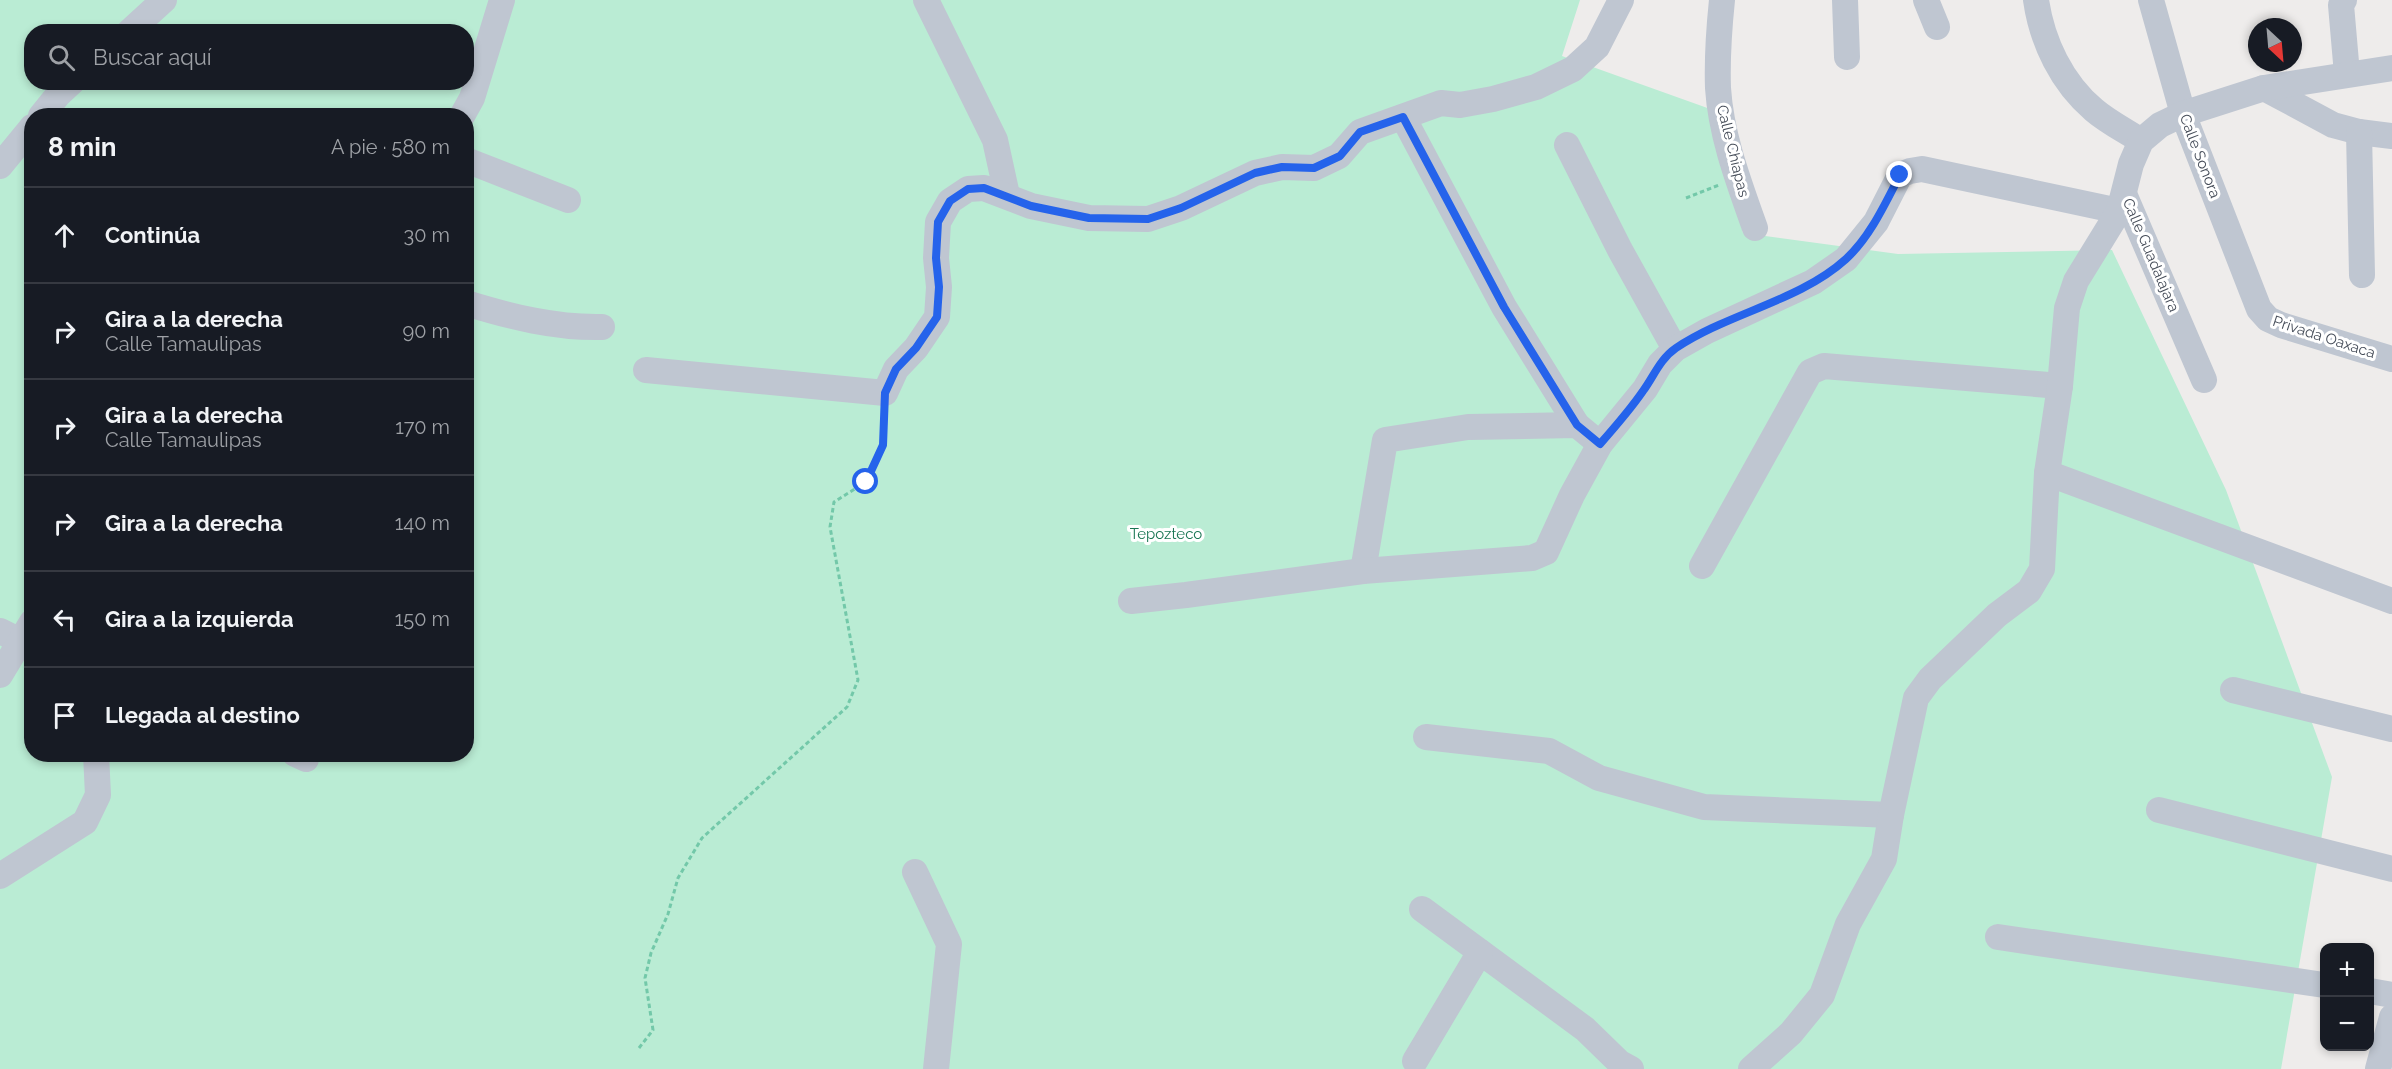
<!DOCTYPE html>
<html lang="es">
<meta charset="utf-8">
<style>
:root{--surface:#171b24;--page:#242831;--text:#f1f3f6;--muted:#9ea1a6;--line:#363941}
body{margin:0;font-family:Raleway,sans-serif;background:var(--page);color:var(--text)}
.controls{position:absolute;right:18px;bottom:18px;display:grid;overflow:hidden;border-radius:12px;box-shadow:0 3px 9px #0003}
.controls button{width:54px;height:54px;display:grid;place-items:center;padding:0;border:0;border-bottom:2px solid var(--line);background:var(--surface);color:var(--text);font:30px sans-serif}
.compass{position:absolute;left:2248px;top:18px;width:54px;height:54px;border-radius:50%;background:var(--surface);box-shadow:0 3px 9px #0003;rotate:154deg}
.stop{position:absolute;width:18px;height:18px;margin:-14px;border:4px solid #2563eb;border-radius:50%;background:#fff}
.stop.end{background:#2563eb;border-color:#fff;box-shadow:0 2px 6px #0008}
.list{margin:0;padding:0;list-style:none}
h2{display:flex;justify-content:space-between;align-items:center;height:78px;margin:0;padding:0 24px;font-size:26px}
h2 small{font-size:20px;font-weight:400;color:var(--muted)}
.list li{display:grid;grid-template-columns:39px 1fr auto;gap:18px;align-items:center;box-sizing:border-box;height:96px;padding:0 24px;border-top:2px solid var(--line)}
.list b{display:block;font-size:22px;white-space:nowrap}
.list p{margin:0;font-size:20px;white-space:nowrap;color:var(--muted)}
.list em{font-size:20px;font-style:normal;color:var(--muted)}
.icon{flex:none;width:33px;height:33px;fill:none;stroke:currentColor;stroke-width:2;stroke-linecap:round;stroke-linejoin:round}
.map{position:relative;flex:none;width:2392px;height:1069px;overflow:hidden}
.search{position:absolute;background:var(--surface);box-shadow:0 3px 9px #0003;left:24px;top:24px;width:450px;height:66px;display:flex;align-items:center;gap:15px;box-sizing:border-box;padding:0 21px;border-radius:24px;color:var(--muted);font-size:22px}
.panel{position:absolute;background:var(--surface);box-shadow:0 3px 9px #0003;left:24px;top:108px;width:450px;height:654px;border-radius:24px}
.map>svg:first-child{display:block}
</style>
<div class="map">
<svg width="2392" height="1069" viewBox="0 0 2392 1069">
<rect width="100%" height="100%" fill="#eeeceb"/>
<path fill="#baecd4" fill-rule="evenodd" d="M0,0H1580L1562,56L1713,110L1743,233L1898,254L2112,250L2226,490L2332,777L2281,1069H0ZM32,32H466V82H32ZM32,116H466V754H32Z"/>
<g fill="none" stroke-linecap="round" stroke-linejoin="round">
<g stroke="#73c8a9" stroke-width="3" stroke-dasharray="4.5 3" stroke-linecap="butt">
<path d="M1686,198L1719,185"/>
<path d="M639,1048L653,1030L645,978L651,953L668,914L678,878L702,838L847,707L858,680L830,527L834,502L866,482L883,445V412"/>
</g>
<g stroke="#bfc6d1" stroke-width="26">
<path d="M926,0L995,140L1007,195"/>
<path d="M1722,0C1719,29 1717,59 1718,88C1721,136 1739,183 1755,228"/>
<path d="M1845,0L1847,57"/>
<path d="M1926,0L1937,27"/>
<path d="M2036,0C2042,42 2062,83 2094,110C2108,122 2126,131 2141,141"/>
<path d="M2151,0L2183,114L2259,309L2268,319L2281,325L2392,359"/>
<path d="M2344,0L2341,5L2347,74"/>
<path d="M129,32L164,0"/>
<path d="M2264,88L2333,125L2359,132L2392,136"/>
<path d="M41,116L58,95L72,82"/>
<path d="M462,116L472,98L502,0"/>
<path d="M1403,117L1504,307L1577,425"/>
<path d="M2359,132L2362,275"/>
<path d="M1567,145L1620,250L1675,349"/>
<path d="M466,160L568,200"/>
<path d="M0,166L32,127"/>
<path d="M2124,194L2204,380"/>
<path d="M466,303C511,317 556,328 602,327"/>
<path d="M646,370L885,393L896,369L916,348L937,317L939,287L936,258L938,222L950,201L968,189L984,188L1031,206L1089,218L1148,219L1181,208L1255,173L1282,167L1314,168L1339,156L1360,132L1441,103L1460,105L1493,99L1536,87L1573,69L1597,47L1621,0"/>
<path d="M2047,473L2392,601"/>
<path d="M1702,566L1810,372L1824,366L2060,386"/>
<path d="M1363,571L1385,440L1468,427L1577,425L1600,444"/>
<path d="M1131,601L1186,595L1363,571L1532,558L1546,552L1572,495L1600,444L1645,389L1660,364L1675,349L1707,331L1813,282L1846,259L1876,222L1900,175L1910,171L1922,169L2119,211"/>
<path d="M0,631L20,641"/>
<path d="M0,675L32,622"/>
<path d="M2233,690L2392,729"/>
<path d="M1426,737L1549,751L1599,778L1704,807L1891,815"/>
<path d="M295,754L306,759"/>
<path d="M2159,810L2392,869"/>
<path d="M915,872L949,944L936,1069"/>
<path d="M0,876L85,822L98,795L96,754"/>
<path d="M1422,909L1585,1029L1620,1063L1631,1069"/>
<path d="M1998,937L2324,985"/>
<path d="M2370,991L2392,995"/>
<path d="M1415,1061L1480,952"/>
<path d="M1751,1069L1791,1033L1822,995L1848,924L1884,859L1891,815L1916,698L1930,679L1997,615L2029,591L2042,569L2047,473L2060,386L2067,308L2076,281L2119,211L2131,164L2141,141L2160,125L2183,114L2264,88L2392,68"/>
<path d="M2378,1069L2392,1017"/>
</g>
</g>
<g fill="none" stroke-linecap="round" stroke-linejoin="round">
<path stroke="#2563eb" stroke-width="8" d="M866,482L883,445L885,393L896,369L916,348L937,317L939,287L936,258L938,222L950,201L968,189L984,188L1031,206L1089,218L1148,219L1181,208L1255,173L1282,167L1314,168L1340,156L1360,132L1403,117L1504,307L1577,425L1600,444C1615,427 1630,410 1643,391C1654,376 1660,359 1676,348C1728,313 1800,301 1846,259C1870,237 1885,204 1900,175"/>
</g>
<g text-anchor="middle" stroke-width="6" stroke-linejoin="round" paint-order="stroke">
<g font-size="15" fill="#454c58" stroke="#fff">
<text transform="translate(1733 151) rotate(76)" y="5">Calle Chiapas</text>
<text transform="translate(2200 156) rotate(69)" y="5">Calle Sonora</text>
<text transform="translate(2151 255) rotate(67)" y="5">Calle Guadalajara</text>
<text transform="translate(2324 337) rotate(18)" y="5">Privada Oaxaca</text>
</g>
<g font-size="15" fill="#197553" stroke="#fff">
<text x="1166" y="539">Tepozteco</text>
</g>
</g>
</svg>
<div class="controls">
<button>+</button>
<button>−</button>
</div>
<svg class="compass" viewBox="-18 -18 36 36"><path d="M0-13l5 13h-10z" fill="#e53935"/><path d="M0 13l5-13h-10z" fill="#9ea1a6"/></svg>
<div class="stop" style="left:866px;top:482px"></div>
<div class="stop end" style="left:1900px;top:175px"></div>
<div class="search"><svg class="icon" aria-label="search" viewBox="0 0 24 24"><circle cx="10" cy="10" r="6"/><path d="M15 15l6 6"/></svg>Buscar aquí</div>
<section class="panel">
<h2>8 min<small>A pie · 580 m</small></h2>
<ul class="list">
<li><svg class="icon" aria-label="ahead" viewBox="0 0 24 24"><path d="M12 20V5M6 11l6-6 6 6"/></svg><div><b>Continúa</b></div><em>30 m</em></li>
<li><svg class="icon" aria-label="right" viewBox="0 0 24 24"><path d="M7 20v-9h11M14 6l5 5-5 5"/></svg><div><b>Gira a la derecha</b><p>Calle Tamaulipas</p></div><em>90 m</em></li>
<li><svg class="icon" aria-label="right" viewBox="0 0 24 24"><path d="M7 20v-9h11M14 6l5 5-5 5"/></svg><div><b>Gira a la derecha</b><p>Calle Tamaulipas</p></div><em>170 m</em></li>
<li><svg class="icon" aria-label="right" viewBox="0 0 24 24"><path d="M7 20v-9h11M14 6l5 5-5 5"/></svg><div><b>Gira a la derecha</b></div><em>140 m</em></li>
<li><svg class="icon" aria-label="left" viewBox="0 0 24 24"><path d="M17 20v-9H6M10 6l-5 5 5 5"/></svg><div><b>Gira a la izquierda</b></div><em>150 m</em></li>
<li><svg class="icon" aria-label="arrive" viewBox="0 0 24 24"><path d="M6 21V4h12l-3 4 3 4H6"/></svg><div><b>Llegada al destino</b></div></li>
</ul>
</section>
</div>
